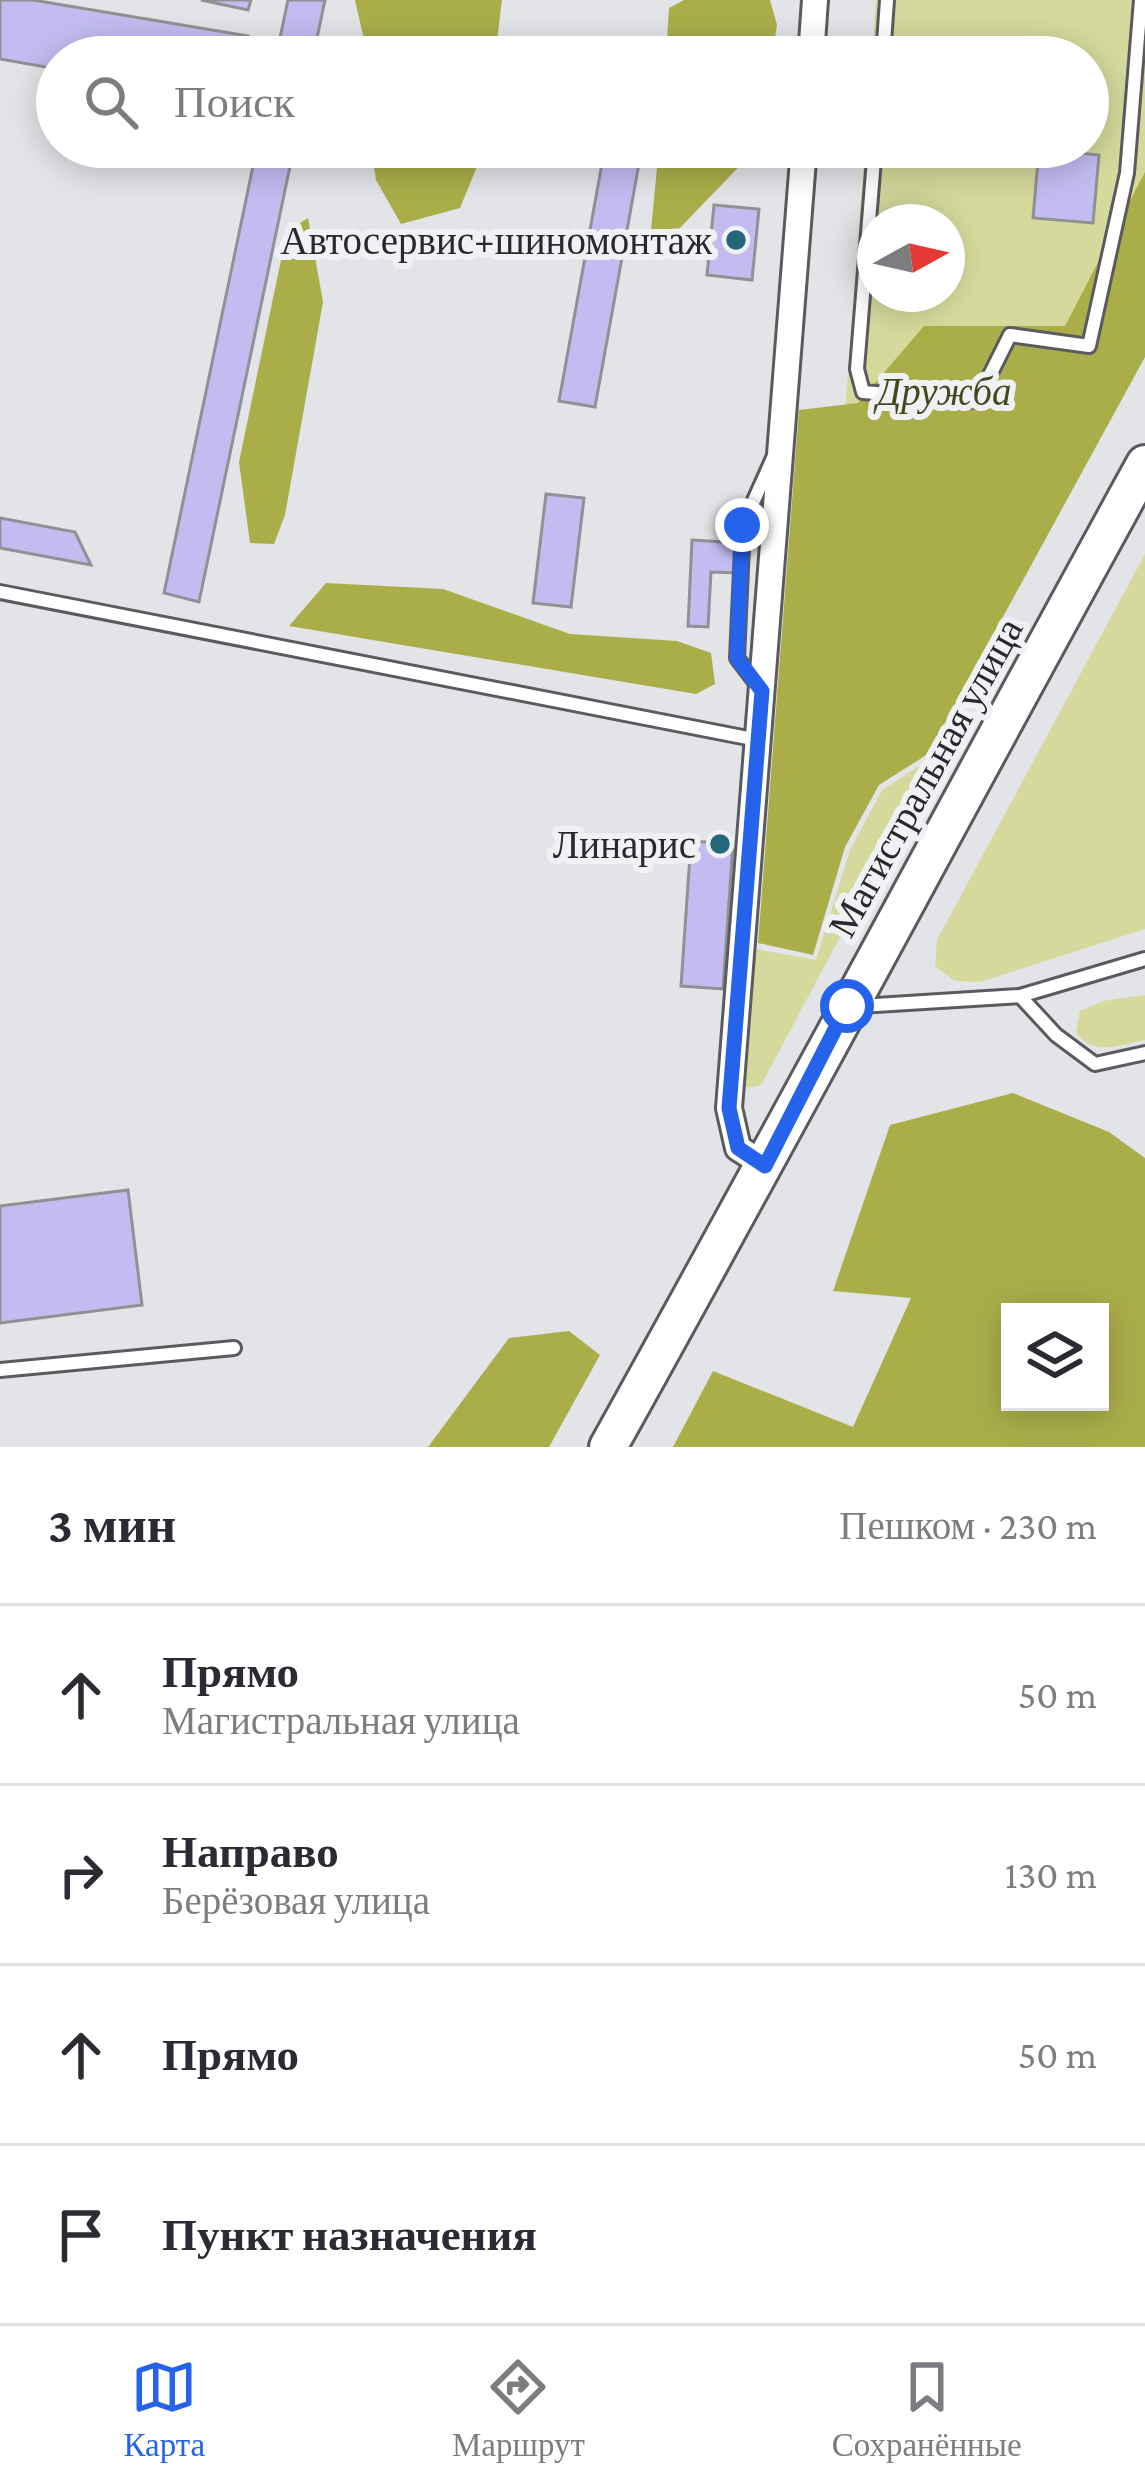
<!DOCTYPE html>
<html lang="ru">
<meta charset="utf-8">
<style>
:root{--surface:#fff;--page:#f2f2f3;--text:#2b2b33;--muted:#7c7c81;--line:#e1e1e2;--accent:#2563eb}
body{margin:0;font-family:"Crimson Pro",serif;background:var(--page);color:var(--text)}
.controls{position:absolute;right:36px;bottom:36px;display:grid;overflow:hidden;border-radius:0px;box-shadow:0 6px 30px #0003}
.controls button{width:108px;height:108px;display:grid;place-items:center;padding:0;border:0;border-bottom:3px solid var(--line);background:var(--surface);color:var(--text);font:60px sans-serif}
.compass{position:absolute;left:857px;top:204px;width:108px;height:108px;border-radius:50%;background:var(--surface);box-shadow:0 6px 30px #0003;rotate:82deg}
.stop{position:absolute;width:36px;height:36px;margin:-27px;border:9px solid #2563eb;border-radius:50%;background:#fff}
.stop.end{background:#2563eb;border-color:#fff;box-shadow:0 3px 12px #0008}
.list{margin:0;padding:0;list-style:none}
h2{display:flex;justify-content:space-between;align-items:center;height:156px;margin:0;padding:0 48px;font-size:51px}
h2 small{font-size:39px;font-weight:400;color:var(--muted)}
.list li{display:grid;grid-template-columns:78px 1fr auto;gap:36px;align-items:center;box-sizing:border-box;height:180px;padding:0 48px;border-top:3px solid var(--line)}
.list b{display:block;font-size:45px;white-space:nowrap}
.list p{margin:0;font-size:39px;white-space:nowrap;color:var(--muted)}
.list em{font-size:39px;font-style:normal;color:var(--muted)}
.icon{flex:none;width:66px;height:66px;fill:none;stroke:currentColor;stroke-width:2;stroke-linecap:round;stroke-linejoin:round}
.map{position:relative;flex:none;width:1145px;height:1447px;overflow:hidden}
.search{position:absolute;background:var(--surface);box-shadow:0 6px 30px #0003;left:36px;right:36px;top:36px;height:132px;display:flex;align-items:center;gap:30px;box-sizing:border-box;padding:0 42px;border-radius:66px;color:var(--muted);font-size:45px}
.sheet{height:876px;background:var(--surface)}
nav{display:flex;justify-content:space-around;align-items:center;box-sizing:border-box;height:168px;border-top:3px solid var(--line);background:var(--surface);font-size:33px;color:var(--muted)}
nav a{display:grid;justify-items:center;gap:6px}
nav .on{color:var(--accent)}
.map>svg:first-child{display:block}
</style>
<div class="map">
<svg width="1145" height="1447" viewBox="0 0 1145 1447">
<rect width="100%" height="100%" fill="#e2e4e7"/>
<g fill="#d5d99c" fill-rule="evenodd">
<path d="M876,0H1145V217L822,715L865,147H1088V57H872ZM875,222H947V294H875Z"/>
<path d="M1145,554V929L980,982L955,981L935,966L937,940Z"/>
<path d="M938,754L761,1085L747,1088L739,1079L755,949L816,960L850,850L882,790Z"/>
<path d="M1145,995V1040C1119,1045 1095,1057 1076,1033L1080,1011L1103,1001Z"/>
</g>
<g fill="#aaae49" fill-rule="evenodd">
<path d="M355,0H502L495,57H368Z"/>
<path d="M684,0H770L777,25L772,57H666L669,8Z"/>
<path d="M371,147H485L460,208L401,224L376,180Z"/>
<path d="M659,147H758L648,261Z"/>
<path d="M1145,172V357L928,754L879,785L845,847L813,955L758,943L799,410L858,403L924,326H1065Z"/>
<path d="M308,218L323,302L285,515L274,544L250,543L239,462L287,231Z"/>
<path d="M326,583L443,589L570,634L677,641L711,653L715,684L696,694L289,626Z"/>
<path d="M1013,1093L1109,1132L1145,1158V1447H673L713,1371L853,1427L911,1298L833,1291L890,1125ZM1010,1312H1100V1402H1010Z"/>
<path d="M569,1331L600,1355L549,1447H428L509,1338Z"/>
</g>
<g fill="#c2bcf1" stroke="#919194" stroke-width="3">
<path d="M0,0H33L248,36L246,57H57V69L0,59Z"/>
<path d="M201,0H251L248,10Z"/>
<path d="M288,0H325L313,57H276Z"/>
<path d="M257,147H294L199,602L164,593Z"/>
<path d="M605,147H642L595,407L559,401Z"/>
<path d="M1039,149L1099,155L1093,223L1033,218Z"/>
<path d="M714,205L759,209L752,280L707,275Z"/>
<path d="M546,494L584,498L571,607L533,603Z"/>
<path d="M0,518L75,532L91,565L0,548Z"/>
<path d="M692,540L740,543L738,573L711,572L708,627L688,626Z"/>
<path d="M691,841L733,844L723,989L681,986Z"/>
<path d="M128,1190L142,1305L0,1323V1206Z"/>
</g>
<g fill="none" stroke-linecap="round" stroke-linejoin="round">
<defs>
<g id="lane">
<path d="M883,57L887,0"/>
<path d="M875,147L857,369L863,392L977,401L1010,335L1089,346L1127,173L1141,0"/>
<path d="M0,592L758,740"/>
<path d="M759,687L737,658L743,525L773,458"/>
<path d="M1020,996L1056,1035L1095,1064L1145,1053"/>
<path d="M860,1006L1020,996L1145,959"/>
<path d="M0,1370L234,1348"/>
</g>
<g id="street">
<path d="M811,57L815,0"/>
<path d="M765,1165L738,1148L729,1108L804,147"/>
</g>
<path id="secondary" d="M608,1447C790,1121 965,791 1145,464"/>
</defs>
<use href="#lane" stroke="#5b5b5f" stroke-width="18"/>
<use href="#street" stroke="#5b5b5f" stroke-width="30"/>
<use href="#secondary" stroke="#5b5b5f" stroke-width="42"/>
<use href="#lane" stroke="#fff" stroke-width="12"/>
<use href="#street" stroke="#fff" stroke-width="24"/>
<use href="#secondary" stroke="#fff" stroke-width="36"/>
</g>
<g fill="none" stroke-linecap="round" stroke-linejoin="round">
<path stroke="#2563eb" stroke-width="15" d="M742,525L737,658L762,691L729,1108L738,1148L765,1166L847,1006"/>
</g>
<g fill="#236878" stroke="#f0f1f5" stroke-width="4.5">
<circle cx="736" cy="240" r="12"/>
<circle cx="720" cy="844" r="12"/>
</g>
<g text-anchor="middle" stroke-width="12" stroke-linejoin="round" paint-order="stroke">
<g font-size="39" fill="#29292b" stroke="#f0f1f5" text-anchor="end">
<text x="712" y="254">Автосервис+шиномонтаж</text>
<text x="696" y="858">Линарис</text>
</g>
<g font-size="39" font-style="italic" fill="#46471d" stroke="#f0f1f5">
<text x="944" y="405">Дружба</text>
</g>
<g font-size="39" fill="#29292b" stroke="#f0f1f5">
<text transform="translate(925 777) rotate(-61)" y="14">Магистральная улица</text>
</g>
</g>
</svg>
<div class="controls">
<button><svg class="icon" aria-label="layers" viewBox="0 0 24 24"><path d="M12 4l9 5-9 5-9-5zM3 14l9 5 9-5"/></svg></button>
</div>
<svg class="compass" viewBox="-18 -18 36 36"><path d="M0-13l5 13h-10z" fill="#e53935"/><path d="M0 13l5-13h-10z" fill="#7c7c81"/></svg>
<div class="stop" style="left:847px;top:1006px"></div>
<div class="stop end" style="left:742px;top:525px"></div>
<div class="search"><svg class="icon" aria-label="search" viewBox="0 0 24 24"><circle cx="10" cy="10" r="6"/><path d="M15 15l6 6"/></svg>Поиск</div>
</div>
<section class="sheet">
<h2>3 мин<small>Пешком · 230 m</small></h2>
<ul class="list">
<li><svg class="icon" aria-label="ahead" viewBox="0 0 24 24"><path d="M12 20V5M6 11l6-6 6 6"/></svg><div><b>Прямо</b><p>Магистральная улица</p></div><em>50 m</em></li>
<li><svg class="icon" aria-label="right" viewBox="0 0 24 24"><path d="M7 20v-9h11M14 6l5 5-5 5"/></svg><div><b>Направо</b><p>Берёзовая улица</p></div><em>130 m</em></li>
<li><svg class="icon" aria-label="ahead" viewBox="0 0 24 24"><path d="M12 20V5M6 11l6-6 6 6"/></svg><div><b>Прямо</b></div><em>50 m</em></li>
<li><svg class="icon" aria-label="arrive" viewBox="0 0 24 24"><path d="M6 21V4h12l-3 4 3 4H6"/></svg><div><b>Пункт назначения</b></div></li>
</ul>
</section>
<nav>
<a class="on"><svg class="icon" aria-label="map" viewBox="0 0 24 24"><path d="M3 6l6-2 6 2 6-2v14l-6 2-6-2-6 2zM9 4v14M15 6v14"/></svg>Карта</a>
<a><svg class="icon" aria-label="directions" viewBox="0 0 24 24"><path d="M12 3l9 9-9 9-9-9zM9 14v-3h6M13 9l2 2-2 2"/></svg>Маршрут</a>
<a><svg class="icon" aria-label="saved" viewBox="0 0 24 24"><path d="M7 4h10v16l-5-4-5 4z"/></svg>Сохранённые</a>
</nav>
